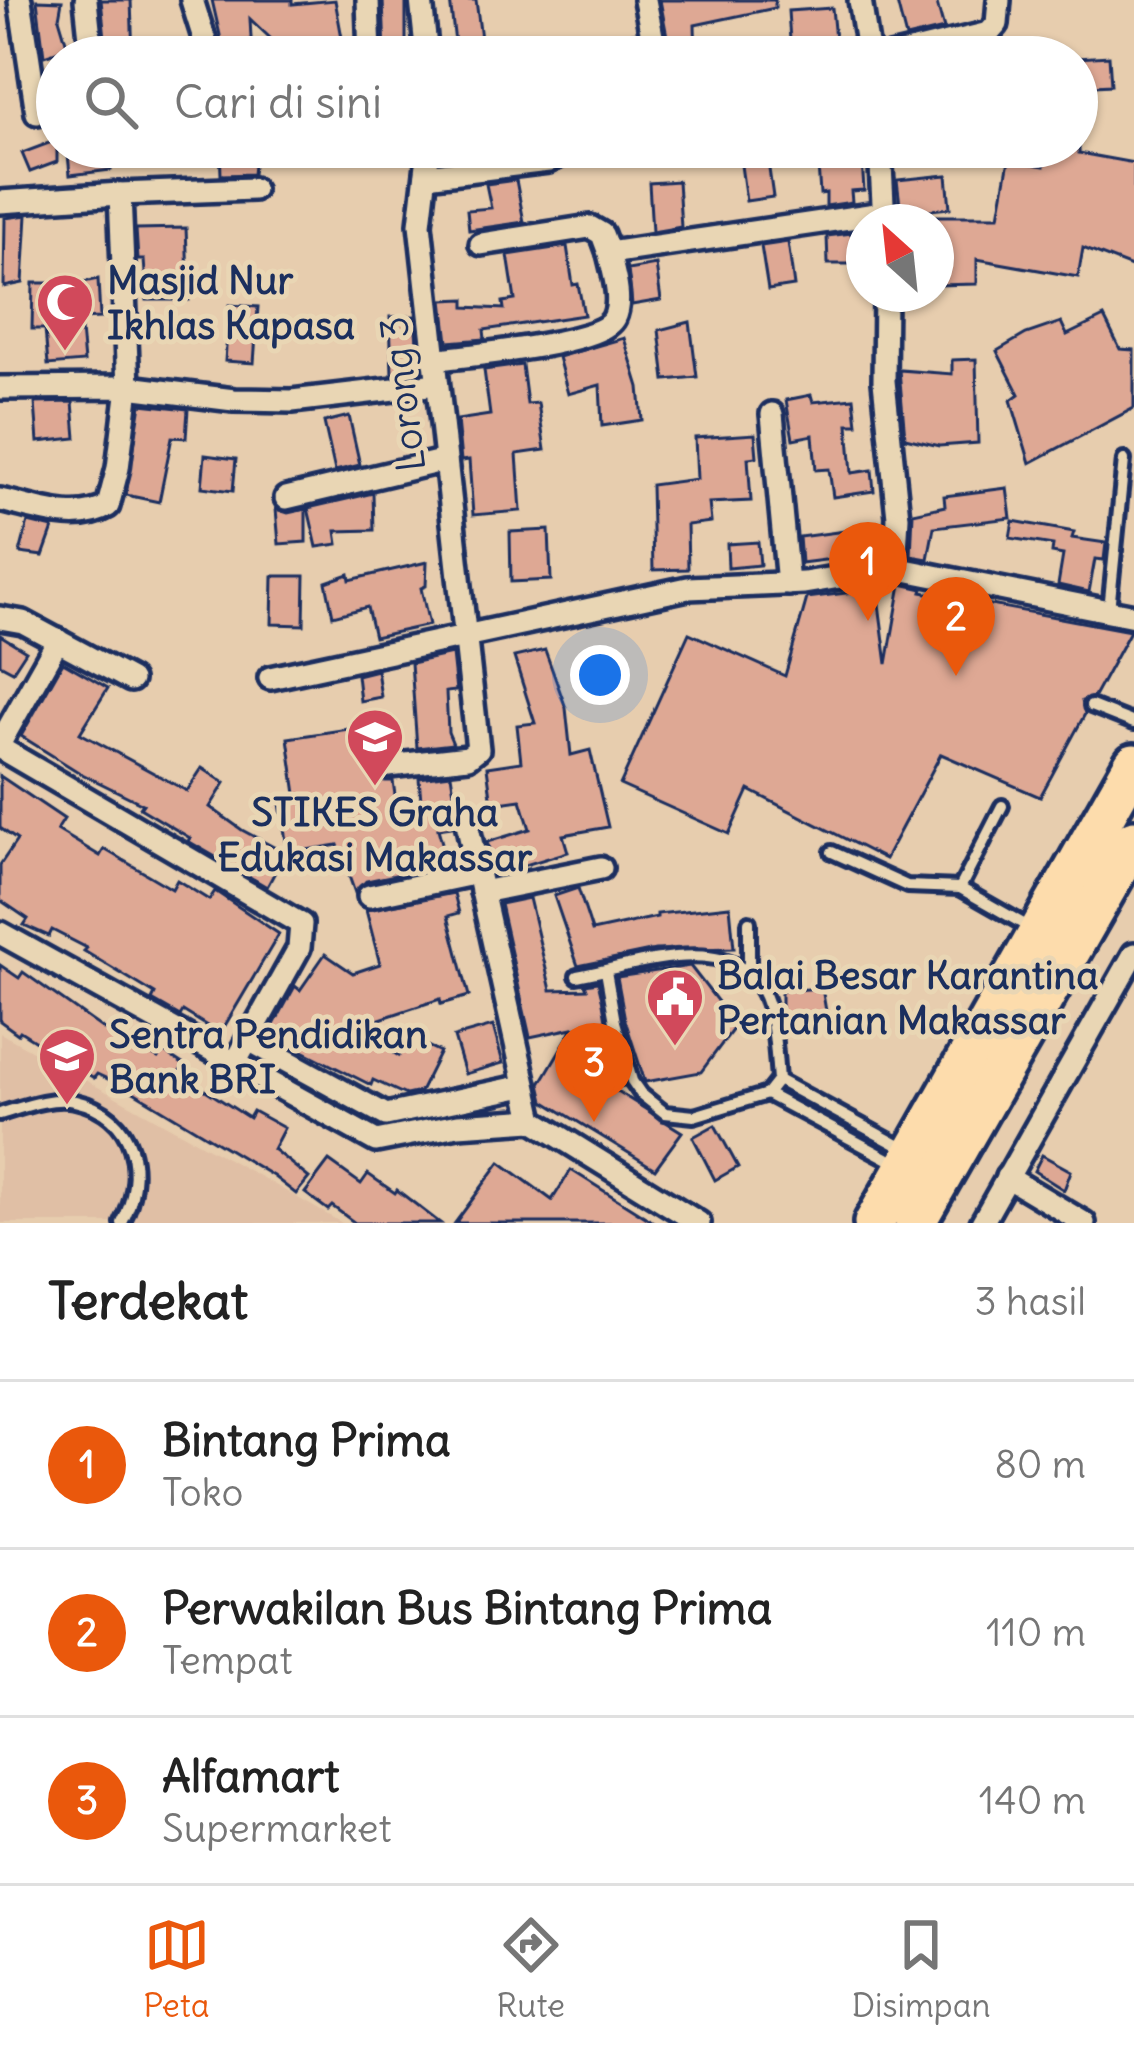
<!DOCTYPE html>
<html lang="id">
<style>
:root{--surface:#fff;--page:#f2f2f2;--text:#222;--muted:#767676;--line:#e0e0e0;--accent:#ea580c}
body{margin:0;font-family:Delius,sans-serif;background:var(--page);color:var(--text)}
.compass{position:absolute;left:846px;top:204px;width:108px;height:108px;border-radius:50%;background:var(--surface);box-shadow:0 3px 9px #0004;rotate:333deg}
.you{position:absolute;left:600px;top:675px;width:42px;height:42px;margin:-30px;border:9px solid #fff;border-radius:50%;background:#1a73e8;box-shadow:0 0 0 18px #1a73e833}
.badge{display:grid;place-items:center;width:78px;height:78px;border-radius:50%;background:var(--accent);color:#fff;font-size:39px;font-weight:700}
.pin{position:absolute;translate:-50% -99px;filter:drop-shadow(0 3px 6px #0008)}
.pin::after{content:'';position:absolute;top:63px;width:42px;height:36px;background:inherit;clip-path:polygon(0 0,100% 0,50% 100%)}
.list{margin:0;padding:0;list-style:none}
h2{display:flex;justify-content:space-between;align-items:center;height:156px;margin:0;padding:0 48px;font-size:51px}
h2 small{font-size:39px;font-weight:400;color:var(--muted)}
.list li{display:grid;grid-template-columns:78px 1fr auto;gap:36px;align-items:center;box-sizing:border-box;height:168px;padding:0 48px;border-top:3px solid var(--line)}
.list b{display:block;font-size:45px;white-space:nowrap}
.list p{margin:0;font-size:39px;white-space:nowrap;color:var(--muted)}
.list em{font-size:39px;font-style:normal;color:var(--muted)}
.icon{flex:none;width:66px;height:66px;fill:none;stroke:currentColor;stroke-width:2;stroke-linecap:round;stroke-linejoin:round}
.map{position:relative;flex:none;width:1134px;height:1223px;overflow:hidden}
.search{position:absolute;background:var(--surface);box-shadow:0 3px 9px #0004;left:36px;right:36px;top:36px;height:132px;display:flex;align-items:center;gap:30px;box-sizing:border-box;padding:0 42px;border-radius:66px;color:var(--muted);font-size:45px}
.sheet{height:660px;background:var(--surface)}
nav{display:flex;justify-content:space-around;align-items:center;box-sizing:border-box;height:168px;border-top:3px solid var(--line);background:var(--surface);font-size:33px;color:var(--muted)}
nav a{display:grid;justify-items:center;gap:6px}
nav .on{color:var(--accent)}
.map>svg:first-child{display:block}
</style>
<div class="map">
<svg width="1134" height="1223" viewBox="0 0 1134 1223">
<rect width="100%" height="100%" fill="#e7cdae"/>
<filter id="ink" filterUnits="userSpaceOnUse"><feTurbulence type="fractalNoise" baseFrequency=".00833" numOctaves="2"/><feDisplacementMap in="SourceGraphic" scale="24" xChannelSelector="R" yChannelSelector="G"/><feConvolveMatrix kernelMatrix="1 2 1 2 8 2 1 2 1" color-interpolation-filters="sRGB"/></filter>
<g filter="url(#ink)">
<path fill="#e0bfa5" d="M0,1033L268,1181L342,1223H0Z"/>
<g fill="#dea894" stroke="#1b2f5e" stroke-width="3">
<path d="M37,0L62,1L59,18L68,48L44,56Z"/>
<path d="M101,0H131L133,57H107Z"/>
<path d="M212,0H292V4L335,0L343,43L287,54L250,19L252,57H225Z"/>
<path d="M383,0H406V53L385,54Z"/>
<path d="M450,0H476L481,39L455,43Z"/>
<path d="M660,0H775V8L695,25L696,57H671Z"/>
<path d="M908,0H936L944,29L906,38L897,3Z"/>
<path d="M832,8L836,51L791,55L788,11Z"/>
<path d="M636,33L641,57H589L586,38Z"/>
<path d="M1109,56L1111,85L1077,87V58Z"/>
<path d="M57,140V162L30,172L22,153Z"/>
<path d="M220,147H256L253,174L221,175Z"/>
<path d="M861,147L864,190L851,191L852,202L826,206V193L820,194L817,151Z"/>
<path d="M1045,147H1079V153L1134,163V268L1083,248L1078,277L977,259V284L936,285V216H999L1009,160L1044,166Z"/>
<path d="M100,150L101,154L109,153L111,170L70,175L68,154Z"/>
<path d="M767,155L773,197L746,201L740,158Z"/>
<path d="M947,175L950,208L901,213L897,180Z"/>
<path d="M516,180L524,222L469,230L467,210L491,208L486,184Z"/>
<path d="M678,181L681,227L652,232L649,183Z"/>
<path d="M27,215L23,283L4,287L5,218Z"/>
<path d="M186,228L189,300H147L144,260H138L136,229Z"/>
<path d="M852,233L853,264H828L827,236Z"/>
<path d="M788,242L794,286L768,290L761,246Z"/>
<path d="M567,246L573,285L578,284L584,315L484,330L485,339L448,342L443,300L465,299V307L504,309L503,302L515,300L508,255Z"/>
<path d="M656,265L661,300L632,305L628,270Z"/>
<path d="M98,279L100,318L80,319L84,362L48,365L45,329H32L33,283H79Z"/>
<path d="M229,305L258,307L254,363L225,361Z"/>
<path d="M415,316L419,371L392,374L390,317Z"/>
<path d="M1104,317L1120,349L1134,350V408L1030,463L1011,400L1019,394L997,351L1026,334L1061,322L1067,335Z"/>
<path d="M690,322L697,377L665,380L659,330Z"/>
<path d="M624,338L639,387L642,420L602,426L600,385L568,394L558,357Z"/>
<path d="M976,359L978,443L939,446L905,438L899,370L952,374V360Z"/>
<path d="M522,365L527,404L538,403L545,450L517,454L521,511L473,515L469,460L461,461L457,420L490,415L484,370Z"/>
<path d="M811,395L813,402L854,398L857,424H848L852,473L872,470L874,491L833,497L829,469L816,470L813,435L793,439L786,400Z"/>
<path d="M73,402L76,438L38,442L35,403Z"/>
<path d="M141,404L188,409L186,438L172,437L159,502L126,495Z"/>
<path d="M349,416L360,465L335,471L324,422Z"/>
<path d="M755,434L757,457L748,458L751,501L709,503L711,522L687,525L688,569L653,570L651,485L697,479L695,438Z"/>
<path d="M205,455L236,459L233,491L202,487Z"/>
<path d="M1007,488L1011,518L934,527L928,559L911,556L913,513L945,506L944,496Z"/>
<path d="M373,493L374,530L336,531L338,544L317,547L308,508Z"/>
<path d="M276,509L288,513L306,509V542L279,544Z"/>
<path d="M1013,521L1074,532L1072,538L1106,543L1104,560L1095,559L1089,592L1058,585L1063,555L1052,553L1053,545L1010,538Z"/>
<path d="M28,522L53,528L43,556L20,553Z"/>
<path d="M868,528L872,554L801,563L799,537Z"/>
<path d="M549,530L551,580L511,582L510,532Z"/>
<path d="M758,542L760,565L728,568L727,544Z"/>
<path d="M427,562L426,586L421,588L429,625L374,637L367,607L333,616L326,582L349,574L350,580Z"/>
<path d="M273,576H305L304,625L272,624Z"/>
<path d="M901,584L923,589L922,592L1130,631L1094,697L1082,701L1085,714L1040,797L941,754L885,859L749,790L729,834L620,785L689,633L785,676L807,598L877,589L887,664Z"/>
<path d="M0,635L26,651L13,671L0,664Z"/>
<path d="M545,650L566,708L571,755L590,750L608,827L563,835L568,852L496,874L487,842L530,829L521,800L492,804L487,767L521,762L517,725L535,723L514,657Z"/>
<path d="M452,654L456,691L446,692L448,732L453,744L417,748L411,663Z"/>
<path d="M63,662L108,688L80,733L187,791L202,768L225,783L210,807L242,830L285,853L267,887L188,841L190,838L140,808L143,804L80,773L21,736Z"/>
<path d="M377,670L381,697L360,701L357,675Z"/>
<path d="M362,727L364,740L387,738L388,751L370,756L365,770L375,781H393L396,802L421,800L419,778L451,774L457,812L452,827L438,829L448,864L366,881L355,893L338,845L288,853L279,797L296,794L288,738Z"/>
<path d="M0,776L64,819L57,830L100,856L104,849L172,889L177,880L209,900L215,891L279,934L220,1034L183,1011L180,1016L152,1000L155,994L84,951L87,948L52,930L49,936L24,925L28,919L0,900V865L17,840L0,828Z"/>
<path d="M578,888L592,931L657,917V914L730,906L734,948L655,950L578,966L554,896Z"/>
<path d="M454,893L459,913L448,916L469,996L441,1004L440,999L353,1028L399,1056L408,1037L440,1052L420,1092L406,1095L373,1080L371,1085L269,1034L295,986L300,990L325,954L353,973L380,964L366,910Z"/>
<path d="M529,898L551,990L587,989L585,984L598,982L624,1086L612,1088L682,1132L655,1169L544,1101L540,1084L573,1028L530,1037L500,904Z"/>
<path d="M0,965L19,978L23,972L120,1041L122,1038L158,1058L163,1051L184,1065L179,1073L249,1118L253,1111L284,1128L273,1149L309,1178L296,1194L273,1176L127,1088L97,1074L94,1078L20,1031L18,1034L0,1021Z"/>
<path d="M690,966L736,1025L701,1072L645,1082L625,1020L617,977Z"/>
<path d="M822,988L827,1017L781,1019V991Z"/>
<path d="M493,1026L503,1063L465,1074L454,1037Z"/>
<path d="M715,1125L738,1167L715,1180L693,1137Z"/>
<path d="M1042,1155L1071,1171L1064,1190L1034,1171Z"/>
<path d="M329,1161L361,1184L368,1174L395,1193L397,1190L440,1223H355L332,1206L328,1210L305,1193Z"/>
<path d="M500,1162L552,1200L571,1170L655,1223H455Z"/>
</g>
<g fill="none" stroke-linecap="round" stroke-linejoin="round">
<defs>
<g id="lane">
<path d="M1109,610L1124,460"/>
<path d="M1091,706L1134,723"/>
<path d="M832,852L907,886L960,888L1034,930"/>
<path d="M960,888L1002,806"/>
<path d="M749,973V922"/>
<path d="M577,976C635,966 744,924 768,1005C775,1029 776,1055 778,1080L767,1094L694,1116L665,1113L641,1094L632,1081L615,1022L606,971"/>
<path d="M778,1080L907,1150"/>
<path d="M767,1094L896,1163"/>
<path d="M0,1114C23,1107 51,1096 75,1101C137,1115 147,1174 122,1223"/>
</g>
<g id="street">
<path d="M20,0L37,113"/>
<path d="M86,0L92,57"/>
<path d="M192,0L210,57"/>
<path d="M368,0L370,57"/>
<path d="M421,0L427,57"/>
<path d="M645,0L656,57"/>
<path d="M860,0L869,57"/>
<path d="M560,54V57"/>
<path d="M890,57L989,33L997,24L999,0"/>
<path d="M880,147L884,222"/>
<path d="M426,176L548,161L558,156L563,147"/>
<path d="M120,194L253,189"/>
<path d="M0,202L120,194L128,387L118,468L108,506C76,525 34,507 0,500"/>
<path d="M481,244L590,227L602,234L609,253"/>
<path d="M885,294L884,381L898,517L895,568"/>
<path d="M434,360C466,355 601,345 614,318C623,300 613,271 609,253L883,213"/>
<path d="M0,388L128,387L234,400L292,401L437,384"/>
<path d="M772,414L788,584"/>
<path d="M286,498L446,460"/>
<path d="M0,618L23,622L131,680"/>
<path d="M270,678L688,588L804,583L895,568L1134,616"/>
<path d="M0,743L58,640"/>
<path d="M0,748L301,924L299,948L234,1065"/>
<path d="M380,767L468,757L478,749L420,224L429,147"/>
<path d="M467,823L533,1120L699,1223"/>
<path d="M482,892L601,868"/>
<path d="M369,896L478,873"/>
<path d="M0,933L376,1141L458,1125L533,1120"/>
<path d="M249,1040L386,1115L524,1086"/>
<path d="M1007,1177L1084,1223"/>
<path d="M982,1223L1134,954"/>
</g>
<g id="highway">
<path d="M874,1223L1134,764"/>
<path d="M915,1223L1134,840"/>
</g>
</defs>
<use href="#lane" stroke="#1b2f5e" stroke-width="20"/>
<use href="#street" stroke="#1b2f5e" stroke-width="30"/>
<use href="#highway" stroke="#1b2f5e" stroke-width="48"/>
<use href="#lane" stroke="#e9d6b4" stroke-width="10"/>
<use href="#street" stroke="#e9d6b4" stroke-width="21"/>
<use href="#highway" stroke="#fddcac" stroke-width="39"/>
</g>
</g>
<defs>
<symbol id="mosque-pin" viewBox="-11 -11 22 30"><path d="M0 17L-7.5 6A9.5 9.5 0 1 1 7.5 6Z" fill="#d1495b" stroke="#e9d6b4"/><path d="M3.5-4.9A6 6 0 1 0 3.5 4.9A5 5 0 1 1 3.5-4.9Z" fill="#fff"/></symbol>
<symbol id="university-pin" viewBox="-11 -11 22 30"><path d="M0 17L-7.5 6A9.5 9.5 0 1 1 7.5 6Z" fill="#d1495b" stroke="#e9d6b4"/><path d="M0-5L7-2L0 1L-7-2ZM-4 1L0 2.5L4 1V4Q0 6-4 4Z" fill="#fff"/></symbol>
<symbol id="civic-pin" viewBox="-11 -11 22 30"><path d="M0 17L-7.5 6A9.5 9.5 0 1 1 7.5 6Z" fill="#d1495b" stroke="#e9d6b4"/><path d="M-.6-6.5H3V-4.5H.6V-3L4-1V1h2V6H-6V1h2V-1L-.6-3ZM-1.2 2.5V6h2.4V2.5Z" fill="#fff"/></symbol>
</defs>
<g fill-rule="evenodd">
<use href="#mosque-pin" x="32" y="269" width="66" height="90"/>
<use href="#university-pin" x="342" y="704" width="66" height="90"/>
<use href="#civic-pin" x="642" y="964" width="66" height="90"/>
<use href="#university-pin" x="34" y="1023" width="66" height="90"/>
</g>
<g text-anchor="middle" stroke-width="10" stroke-linejoin="round" paint-order="stroke">
<g font-size="39" font-weight="bold" fill="#1b2f5e" stroke="#e9d6b4" text-anchor="start">
<text x="107" y="294">Masjid Nur<tspan x="107" dy="45">Ikhlas Kapasa</tspan></text>
<text x="375" y="826" text-anchor="middle">STIKES Graha<tspan x="375" dy="45">Edukasi Makassar</tspan></text>
<text x="717" y="989">Balai Besar Karantina<tspan x="717" dy="45">Pertanian Makassar</tspan></text>
<text x="109" y="1048">Sentra Pendidikan<tspan x="109" dy="45">Bank BRI</tspan></text>
</g>
<g font-size="39" fill="#1b2f5e" stroke="#e9d6b4">
<text transform="translate(402 394) rotate(-97)" y="14">Lorong 3</text>
</g>
</g>
</svg>
<svg class="compass" viewBox="-18 -18 36 36"><path d="M0-13l5 13h-10z" fill="#e53935"/><path d="M0 13l5-13h-10z" fill="#767676"/></svg>
<div class="you"></div>
<div class="pin badge" style="left:868px;top:621px">1</div>
<div class="pin badge" style="left:956px;top:676px">2</div>
<div class="pin badge" style="left:594px;top:1122px">3</div>
<div class="search"><svg class="icon" aria-label="search" viewBox="0 0 24 24"><circle cx="10" cy="10" r="6"/><path d="M15 15l6 6"/></svg>Cari di sini</div>
</div>
<section class="sheet">
<h2>Terdekat<small>3 hasil</small></h2>
<ul class="list">
<li><span class="badge">1</span><div><b>Bintang Prima</b><p>Toko</p></div><em>80 m</em></li>
<li><span class="badge">2</span><div><b>Perwakilan Bus Bintang Prima</b><p>Tempat</p></div><em>110 m</em></li>
<li><span class="badge">3</span><div><b>Alfamart</b><p>Supermarket</p></div><em>140 m</em></li>
</ul>
</section>
<nav>
<a class="on"><svg class="icon" aria-label="map" viewBox="0 0 24 24"><path d="M3 6l6-2 6 2 6-2v14l-6 2-6-2-6 2zM9 4v14M15 6v14"/></svg>Peta</a>
<a><svg class="icon" aria-label="directions" viewBox="0 0 24 24"><path d="M12 3l9 9-9 9-9-9zM9 14v-3h6M13 9l2 2-2 2"/></svg>Rute</a>
<a><svg class="icon" aria-label="saved" viewBox="0 0 24 24"><path d="M7 4h10v16l-5-4-5 4z"/></svg>Disimpan</a>
</nav>
